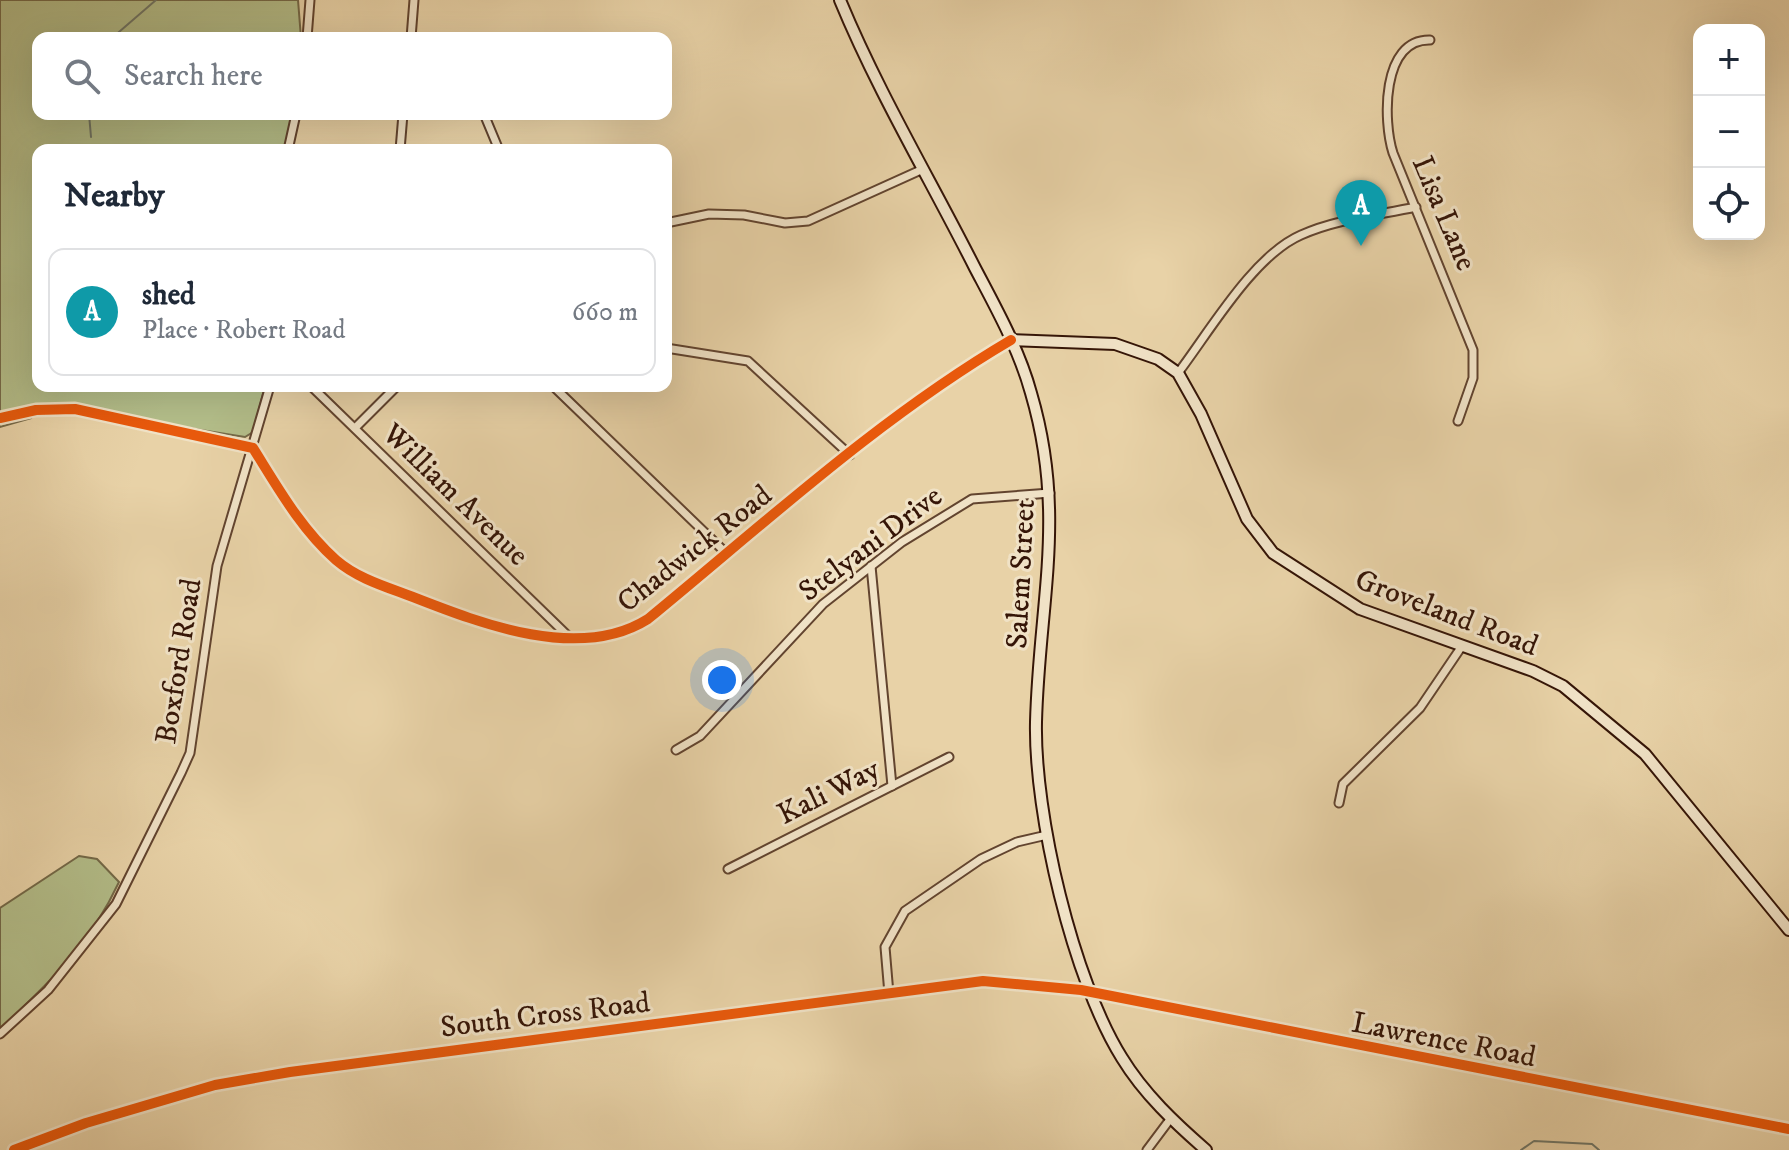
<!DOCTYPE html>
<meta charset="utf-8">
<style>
:root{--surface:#fff;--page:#f6f6f7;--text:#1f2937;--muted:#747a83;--line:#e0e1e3;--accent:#7c3aed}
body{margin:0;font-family:"IM FELL DW Pica",serif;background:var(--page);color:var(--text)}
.controls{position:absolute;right:24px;top:24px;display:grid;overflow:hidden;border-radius:16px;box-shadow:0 8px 32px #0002}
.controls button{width:72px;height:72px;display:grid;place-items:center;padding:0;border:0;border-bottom:2px solid var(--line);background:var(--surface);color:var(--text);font:40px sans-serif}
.you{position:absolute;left:722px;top:680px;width:28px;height:28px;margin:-20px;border:6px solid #fff;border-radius:50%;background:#1a73e8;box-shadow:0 0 0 12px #1a73e833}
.badge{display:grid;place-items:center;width:52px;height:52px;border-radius:50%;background:var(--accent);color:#fff;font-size:26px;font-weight:700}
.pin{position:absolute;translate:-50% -66px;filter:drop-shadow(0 2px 4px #0008)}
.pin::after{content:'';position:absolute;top:42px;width:28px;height:24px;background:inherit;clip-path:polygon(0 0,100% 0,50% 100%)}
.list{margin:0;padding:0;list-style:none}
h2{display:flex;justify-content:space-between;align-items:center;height:104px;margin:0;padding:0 32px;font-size:34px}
h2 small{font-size:26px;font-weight:400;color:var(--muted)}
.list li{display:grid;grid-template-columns:52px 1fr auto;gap:24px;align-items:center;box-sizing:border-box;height:128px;margin:0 16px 16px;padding:0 16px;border:2px solid var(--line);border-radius:16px}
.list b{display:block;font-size:30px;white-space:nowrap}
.list p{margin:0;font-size:26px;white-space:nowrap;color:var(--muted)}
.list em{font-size:26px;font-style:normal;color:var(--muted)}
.icon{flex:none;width:44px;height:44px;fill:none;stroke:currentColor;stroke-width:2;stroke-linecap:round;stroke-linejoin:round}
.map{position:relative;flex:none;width:1789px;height:1150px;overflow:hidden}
.search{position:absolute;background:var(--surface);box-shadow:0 8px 32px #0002;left:32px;top:32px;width:640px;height:88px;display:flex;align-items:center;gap:20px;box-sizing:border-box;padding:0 28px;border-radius:16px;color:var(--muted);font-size:30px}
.panel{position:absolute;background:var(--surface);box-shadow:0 8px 32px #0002;left:32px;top:144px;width:640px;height:248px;border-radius:16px}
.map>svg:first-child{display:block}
</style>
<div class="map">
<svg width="1789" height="1150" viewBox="0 0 1789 1150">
<rect width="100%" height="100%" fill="#e8d2a7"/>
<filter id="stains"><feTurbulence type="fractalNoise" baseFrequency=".0025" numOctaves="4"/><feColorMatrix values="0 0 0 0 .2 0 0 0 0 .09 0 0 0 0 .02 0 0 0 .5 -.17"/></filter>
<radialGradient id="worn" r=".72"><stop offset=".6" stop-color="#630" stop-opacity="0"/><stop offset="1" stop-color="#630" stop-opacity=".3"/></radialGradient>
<g fill="#b3bd89" stroke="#746948" stroke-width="2">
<path d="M0,0H298L301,38H38V114H293L285,150H38V386H265L253,432L245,437L44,405L31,418L0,427Z"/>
<path d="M79,856L97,859L119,882C90,945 49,983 0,1029V908Z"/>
</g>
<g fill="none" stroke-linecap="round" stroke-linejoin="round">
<g stroke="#707768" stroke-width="2">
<path d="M112,38L156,0"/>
<path d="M89,114L91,137"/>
<path d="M1521,1150L1534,1141L1592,1144L1599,1150"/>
</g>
<defs>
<g id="minor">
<path d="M307,38L310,0"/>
<path d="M411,38L414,0"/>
<path d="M1430,40C1381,39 1383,122 1393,153L1473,350V378L1458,421"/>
<path d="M484,114L499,150"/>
<path d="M288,150L296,114"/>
<path d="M400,150L403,114"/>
<path d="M666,223L709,214L744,215L785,223L808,221L923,169"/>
<path d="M666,348L748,361L850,455"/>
<path d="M1178,373C1210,331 1253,256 1301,235C1336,219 1379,215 1416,207"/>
<path d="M311,386L568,636"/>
<path d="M553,386L727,554"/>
<path d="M355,428L397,386"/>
<path d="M871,566L892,786"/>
<path d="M676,750L700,736L823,604L902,542L972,499L1050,493"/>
<path d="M1339,803L1343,784L1420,708L1462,646"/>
<path d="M728,869L949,757"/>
<path d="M889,994L885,947L905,911L981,859L1017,842L1047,835"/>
<path d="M0,1034L48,990L116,904L181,773L190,753L217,566L270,386"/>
<path d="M14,1150L86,1123L215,1085L290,1072L983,981L1081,990L1789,1129"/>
<path d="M1147,1150L1171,1118"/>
</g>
<path id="tertiary" d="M0,418L36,410L75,409L253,448C278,488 301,529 336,560C358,579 387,587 413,597C482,624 580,662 648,619C765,523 880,417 1011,340"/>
<g id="secondary">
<path d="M840,0C878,92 930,179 975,268C996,308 1019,349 1031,393C1067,515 1039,602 1036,722C1034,814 1073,980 1122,1058C1144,1094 1175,1123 1206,1150"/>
<path d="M1011,340L1115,344L1158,359L1178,373L1201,414L1247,519L1273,553L1360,609L1533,671L1563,686L1645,754L1789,930"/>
</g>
</defs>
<use href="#minor" stroke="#62442f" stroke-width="11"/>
<use href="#tertiary" stroke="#62442f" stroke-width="13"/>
<use href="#secondary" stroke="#351507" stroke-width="14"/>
<use href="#minor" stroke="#f0e2c6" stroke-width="7"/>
<use href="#tertiary" stroke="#f0e2c6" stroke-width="9"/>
<use href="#secondary" stroke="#f0e2c6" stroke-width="10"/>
<defs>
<g id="cycleway">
<path d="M0,418L36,410L75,409L253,448C278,488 301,529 336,560C358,579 387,587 413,597C482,624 580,662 648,619C765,523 880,417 1011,340"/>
<path d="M14,1150L86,1123L215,1085L290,1072L983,981L1081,990L1789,1129"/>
</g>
</defs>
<use href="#cycleway" stroke="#f0e2c6" stroke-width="15"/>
<use href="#cycleway" stroke="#e8590c" stroke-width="10"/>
</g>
<g text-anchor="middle" stroke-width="6" stroke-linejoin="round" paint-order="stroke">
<g font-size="30" fill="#351507" stroke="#f0e2c6">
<text transform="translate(1445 213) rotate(67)" y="10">Lisa Lane</text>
<text transform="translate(456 494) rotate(44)" y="10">William Avenue</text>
<text transform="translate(870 543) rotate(-37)" y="10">Stelyani Drive</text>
<text transform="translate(694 548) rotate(-38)" y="10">Chadwick Road</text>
<text transform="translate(1020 574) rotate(-87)" y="10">Salem Street</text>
<text transform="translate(1447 612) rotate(21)" y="10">Groveland Road</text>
<text transform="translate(178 661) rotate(-81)" y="10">Boxford Road</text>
<text transform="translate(828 791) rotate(-27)" y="10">Kali Way</text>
<text transform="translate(545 1014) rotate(-7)" y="10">South Cross Road</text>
<text transform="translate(1444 1039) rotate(11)" y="10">Lawrence Road</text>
</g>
</g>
<rect width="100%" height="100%" filter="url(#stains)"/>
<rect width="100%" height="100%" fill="url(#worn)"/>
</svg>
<div class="controls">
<button>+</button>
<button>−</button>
<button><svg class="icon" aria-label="locate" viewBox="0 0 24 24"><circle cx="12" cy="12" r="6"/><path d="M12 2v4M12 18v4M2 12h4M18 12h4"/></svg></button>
</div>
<div class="you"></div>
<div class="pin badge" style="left:1361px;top:246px;background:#0f9aa8">A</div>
<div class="search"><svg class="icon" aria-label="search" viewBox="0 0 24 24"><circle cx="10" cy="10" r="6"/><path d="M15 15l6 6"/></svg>Search here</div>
<section class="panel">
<h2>Nearby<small></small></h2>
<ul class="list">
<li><span class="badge" style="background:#0f9aa8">A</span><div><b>shed</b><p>Place · Robert Road</p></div><em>660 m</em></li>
</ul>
</section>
</div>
